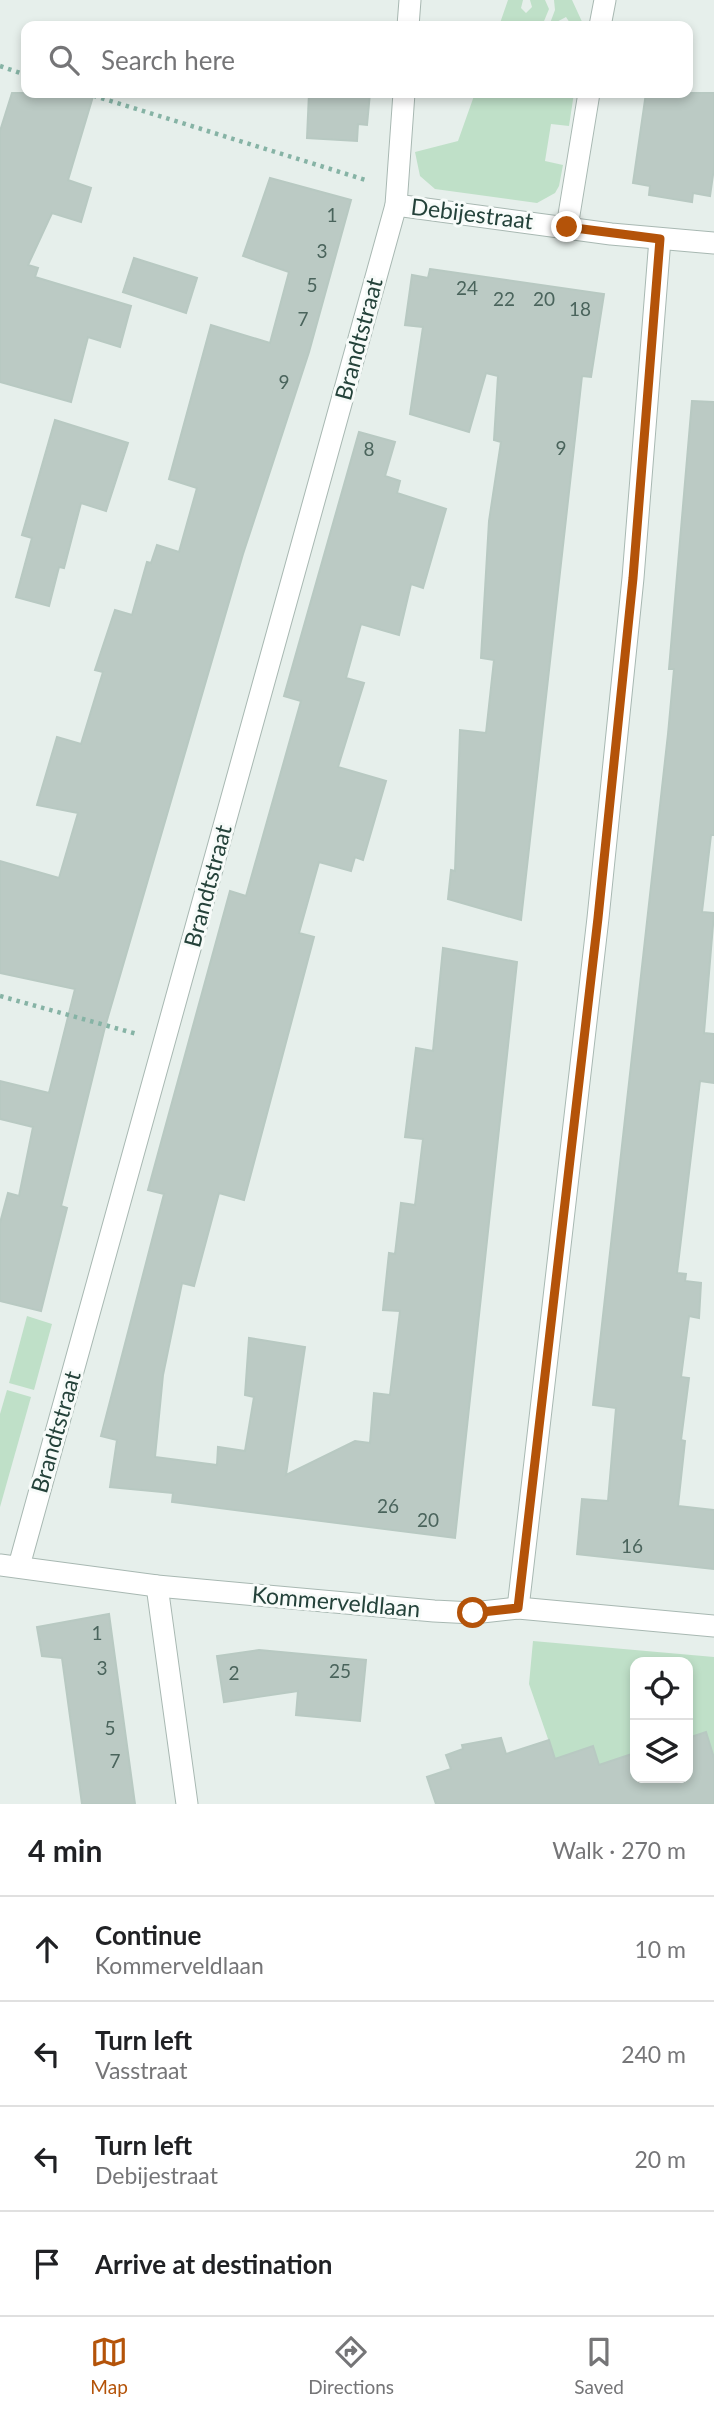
<!DOCTYPE html>
<meta charset="utf-8">
<style>
:root{--surface:#fff;--page:#f6f6f6;--text:#202124;--muted:#757577;--line:#e0e0e0;--accent:#b45309}
body{margin:0;font-family:Lato,sans-serif;background:var(--page);color:var(--text)}
.controls{position:absolute;right:21px;bottom:21px;display:grid;overflow:hidden;border-radius:14px;box-shadow:0 4px 10px #0003}
.controls button{width:63px;height:63px;display:grid;place-items:center;padding:0;border:0;border-bottom:2px solid var(--line);background:var(--surface);color:var(--text);font:35px sans-serif}
.stop{position:absolute;width:21px;height:21px;margin:-16px;border:5px solid #b45309;border-radius:50%;background:#fff}
.stop.end{background:#b45309;border-color:#fff;box-shadow:0 2px 7px #0008}
.list{margin:0;padding:0;list-style:none}
h2{display:flex;justify-content:space-between;align-items:center;height:91px;margin:0;padding:0 28px;font-size:30px}
h2 small{font-size:23px;font-weight:400;color:var(--muted)}
.list li{display:grid;grid-template-columns:46px 1fr auto;gap:21px;align-items:center;box-sizing:border-box;height:105px;padding:0 28px;border-top:2px solid var(--line)}
.list b{display:block;font-size:26px;white-space:nowrap}
.list p{margin:0;font-size:23px;white-space:nowrap;color:var(--muted)}
.list em{font-size:23px;font-style:normal;color:var(--muted)}
.icon{flex:none;width:38px;height:38px;fill:none;stroke:currentColor;stroke-width:2;stroke-linecap:round;stroke-linejoin:round}
.map{position:relative;flex:none;width:714px;height:1804px;overflow:hidden}
.search{position:absolute;background:var(--surface);box-shadow:0 4px 10px #0003;left:21px;right:21px;top:21px;height:77px;display:flex;align-items:center;gap:18px;box-sizing:border-box;padding:0 24px;border-radius:14px;color:var(--muted);font-size:26px}
.sheet{height:511px;background:var(--surface)}
nav{display:flex;justify-content:space-around;align-items:center;box-sizing:border-box;height:98px;border-top:2px solid var(--line);background:var(--surface);font-size:19px;color:var(--muted)}
nav a{display:grid;justify-items:center;gap:4px}
nav .on{color:var(--accent)}
.map>svg:first-child{display:block}
</style>
<div class="map">
<svg width="714" height="1804" viewBox="0 0 714 1804">
<rect width="100%" height="100%" fill="#e6efeb"/>
<g fill="#bfe0c8">
<path d="M508,0H523L521,8L526,13L532,7L530,0H545L549,9L542,26H499Z"/>
<path d="M554,0H572L584,26H572L566,17L549,26L555,10Z"/>
<path d="M475,93H574L569,126L551,124L545,161L563,165L559,186L555,193L537,203L435,189L420,176L415,152L458,141Z"/>
<path d="M27,1316L52,1324L34,1390L9,1383Z"/>
<path d="M7,1390L31,1397L0,1507V1414Z"/>
<path d="M533,1641L714,1657V1758L706,1733L688,1738V1662H635V1753L599,1765L593,1746L555,1759L529,1684Z"/>
</g>
<g fill="#bbcac4" stroke="#b8c9c2" stroke-width="2">
<path d="M12,93H94L68,180L91,188L81,222L52,213L28,265L38,268L35,277L131,306L120,347L88,337L71,402L0,382V131Z"/>
<path d="M309,93H370L367,125L358,124L357,141L307,138Z"/>
<path d="M646,93H714V168L710,196L693,193L692,202L649,195L650,186L633,183Z"/>
<path d="M270,178L351,200L309,352L243,554L105,1027L61,1206L67,1208L41,1311L0,1301V1223L8,1193L19,1196L33,1127L0,1119V1081L49,1093L75,989L0,973V861L59,878L78,813L37,805L57,737L81,744L103,672L95,670L115,610L132,615L147,562L151,563L157,545L179,552L197,488L169,479L211,325L270,343L289,272L243,256Z"/>
<path d="M134,258L197,278L186,313L123,292Z"/>
<path d="M430,269L604,294L591,377L582,376L521,920L448,899L451,870L455,871L460,730L486,733L494,660L481,658L489,521L501,442L494,440L498,376L486,373L469,432L410,414L423,327L405,325L412,275L428,278Z"/>
<path d="M692,401L714,402V835H711L702,912L714,913L704,1033L714,1034V1083L700,1081L677,1273L686,1274L685,1281L701,1283L699,1318L689,1316L681,1377L689,1378L681,1440L685,1441L678,1506L714,1510V1569L577,1554L582,1499L608,1501L616,1408L593,1405L668,734L674,669H669Z"/>
<path d="M55,420L128,443L106,511L81,503L64,568L59,567L49,606L16,597L32,538L22,535Z"/>
<path d="M359,432L395,442L385,476L400,481L397,493L446,509L423,588L411,584L399,635L361,624L346,678L364,683L338,767L386,781L363,860L355,857L351,871L319,862L299,933L314,937L244,1200L219,1193L194,1286L182,1283L163,1375L155,1457L217,1465L218,1447L245,1451L254,1397L245,1395L249,1338L305,1347L286,1475L355,1441L370,1443L374,1393L390,1395L400,1311L383,1310L389,1253L395,1254L401,1203L415,1205L423,1139L405,1137L416,1048L433,1051L443,948L517,962L455,1538L172,1502L173,1493L110,1487L117,1440L101,1436L164,1194L148,1190L230,891L246,896L301,701L284,696Z"/>
<path d="M109,1614L135,1804H82L62,1658L42,1656L37,1627Z"/>
<path d="M259,1650L366,1660L360,1721L296,1715L298,1691L224,1702L217,1656Z"/>
<path d="M706,1732L714,1758V1804H436L427,1777L451,1769L446,1755L463,1749L462,1745L501,1738L506,1754L549,1740L555,1759L593,1746L599,1765L635,1753V1778H688V1738Z"/>
</g>
<g fill="none" stroke-linecap="round" stroke-linejoin="round">
<defs>
<g id="street">
<path d="M408,26L410,0"/>
<path d="M600,26L605,0"/>
<path d="M396,205L611,234L714,243"/>
<path d="M567,227L589,93"/>
<path d="M0,1565L157,1586L434,1611L473,1613L518,1608L714,1626"/>
<path d="M19,1566L396,205L404,93"/>
<path d="M157,1586L187,1804"/>
<path d="M518,1608L598,918L633,578L660,239"/>
</g>
</defs>
<use href="#street" stroke="#a8b8b2" stroke-width="23"/>
<g stroke="#86b3a5" stroke-width="4.5" stroke-dasharray="3.5 5" stroke-linecap="butt">
<path d="M0,66L26,75"/>
<path d="M85,93L369,181"/>
<path d="M0,996L137,1034"/>
</g>
<use href="#street" stroke="#fff" stroke-width="21"/>
</g>
<g fill="none" stroke-linecap="round" stroke-linejoin="round">
<path stroke="#b45309" stroke-width="9" d="M473,1613L518,1608L598,918L633,578L660,239L567,227"/>
</g>
<g text-anchor="middle" stroke-width="6" stroke-linejoin="round" paint-order="stroke">
<g font-size="19" fill="#4a645c">
<text x="332" y="222">1</text>
<text x="322" y="258">3</text>
<text x="312" y="292">5</text>
<text x="467" y="295">24</text>
<text x="504" y="306">22</text>
<text x="544" y="306">20</text>
<text x="580" y="316">18</text>
<text x="303" y="326">7</text>
<text x="284" y="389">9</text>
<text x="561" y="455">9</text>
<text x="369" y="456">8</text>
<text x="388" y="1513">26</text>
<text x="428" y="1527">20</text>
<text x="632" y="1553">16</text>
<text x="97" y="1640">1</text>
<text x="102" y="1675">3</text>
<text x="340" y="1678">25</text>
<text x="234" y="1680">2</text>
<text x="110" y="1735">5</text>
<text x="115" y="1768">7</text>
</g>
<g font-size="23" fill="#24423a" stroke="#f7fbf9">
<text transform="translate(472 214) rotate(7)" y="8">Debijestraat</text>
<text transform="translate(359 339) rotate(-75)" y="8">Brandtstraat</text>
<text transform="translate(208 886) rotate(-75)" y="8">Brandtstraat</text>
<text transform="translate(56 1432) rotate(-74)" y="8">Brandtstraat</text>
<text transform="translate(336 1602) rotate(5)" y="8">Kommerveldlaan</text>
</g>
</g>
</svg>
<div class="controls">
<button><svg class="icon" aria-label="locate" viewBox="0 0 24 24"><circle cx="12" cy="12" r="6"/><path d="M12 2v4M12 18v4M2 12h4M18 12h4"/></svg></button>
<button><svg class="icon" aria-label="layers" viewBox="0 0 24 24"><path d="M12 4l9 5-9 5-9-5zM3 14l9 5 9-5"/></svg></button>
</div>
<div class="stop" style="left:473px;top:1613px"></div>
<div class="stop end" style="left:567px;top:227px"></div>
<div class="search"><svg class="icon" aria-label="search" viewBox="0 0 24 24"><circle cx="10" cy="10" r="6"/><path d="M15 15l6 6"/></svg>Search here</div>
</div>
<section class="sheet">
<h2>4 min<small>Walk · 270 m</small></h2>
<ul class="list">
<li><svg class="icon" aria-label="ahead" viewBox="0 0 24 24"><path d="M12 20V5M6 11l6-6 6 6"/></svg><div><b>Continue</b><p>Kommerveldlaan</p></div><em>10 m</em></li>
<li><svg class="icon" aria-label="left" viewBox="0 0 24 24"><path d="M17 20v-9H6M10 6l-5 5 5 5"/></svg><div><b>Turn left</b><p>Vasstraat</p></div><em>240 m</em></li>
<li><svg class="icon" aria-label="left" viewBox="0 0 24 24"><path d="M17 20v-9H6M10 6l-5 5 5 5"/></svg><div><b>Turn left</b><p>Debijestraat</p></div><em>20 m</em></li>
<li><svg class="icon" aria-label="arrive" viewBox="0 0 24 24"><path d="M6 21V4h12l-3 4 3 4H6"/></svg><div><b>Arrive at destination</b></div></li>
</ul>
</section>
<nav>
<a class="on"><svg class="icon" aria-label="map" viewBox="0 0 24 24"><path d="M3 6l6-2 6 2 6-2v14l-6 2-6-2-6 2zM9 4v14M15 6v14"/></svg>Map</a>
<a><svg class="icon" aria-label="directions" viewBox="0 0 24 24"><path d="M12 3l9 9-9 9-9-9zM9 14v-3h6M13 9l2 2-2 2"/></svg>Directions</a>
<a><svg class="icon" aria-label="saved" viewBox="0 0 24 24"><path d="M7 4h10v16l-5-4-5 4z"/></svg>Saved</a>
</nav>
